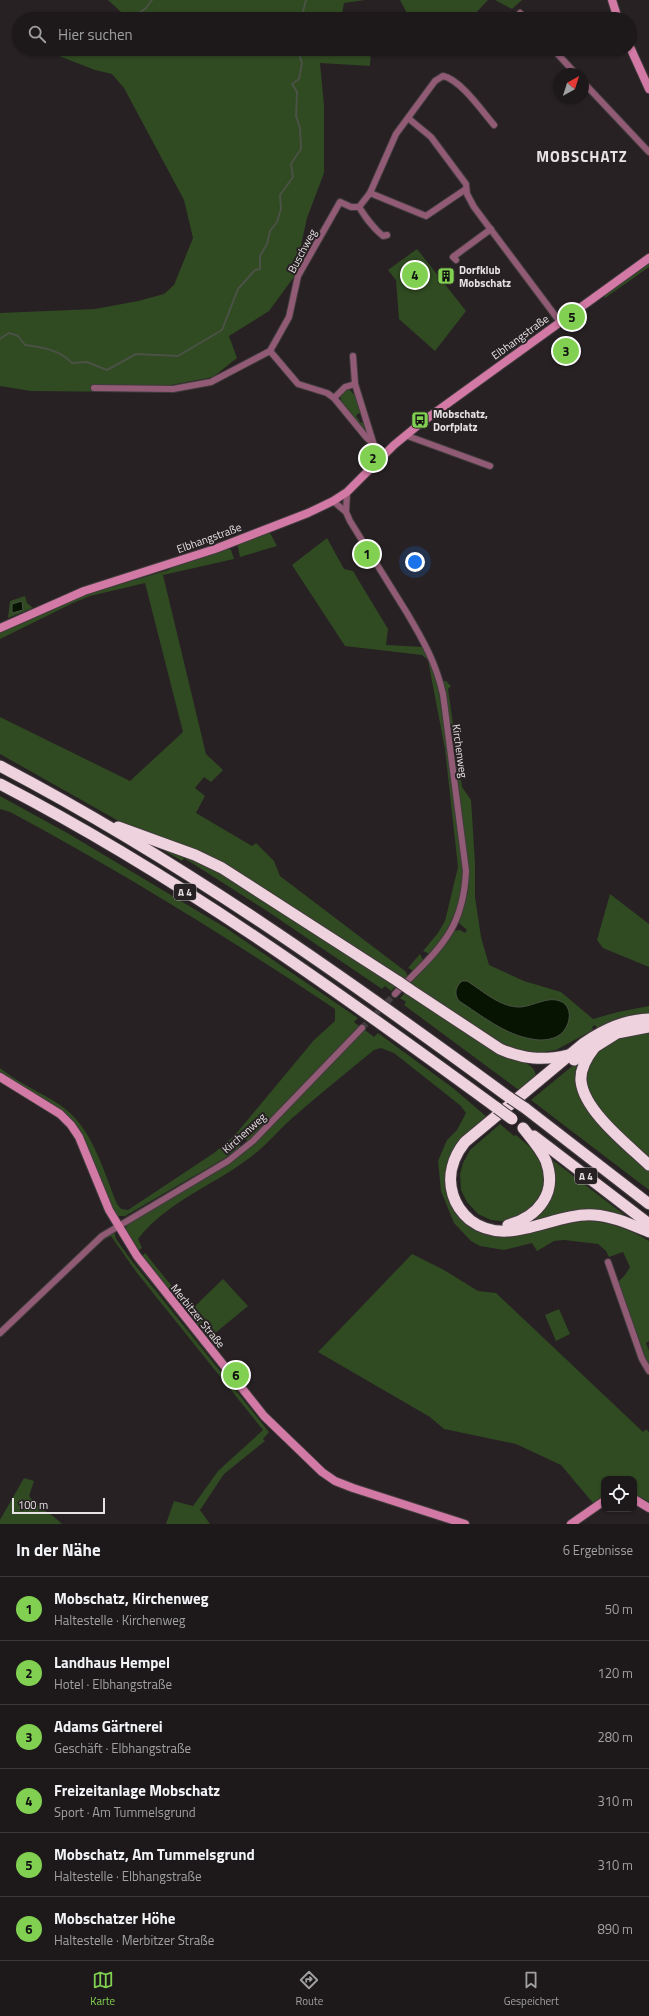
<!DOCTYPE html>
<html lang="de">
<meta charset="utf-8">
<style>
:root{--surface:#1d191a;--page:#2a2627;--text:#f1f3f6;--muted:#a0a0a2;--line:#3b3839;--accent:#81d051}
body{margin:0;font-family:"Titillium Web",sans-serif;background:var(--page);color:var(--text)}
.controls{position:absolute;right:12px;bottom:12px;display:grid;overflow:hidden;border-radius:8px;box-shadow:0 1px 3px #0004}
.controls button{width:36px;height:36px;display:grid;place-items:center;padding:0;border:0;border-bottom:1px solid var(--line);background:var(--surface);color:var(--text);font:20px sans-serif}
.compass{position:absolute;left:553px;top:68px;width:36px;height:36px;border-radius:50%;background:var(--surface);box-shadow:0 1px 3px #0004;rotate:39deg}
.scale{position:absolute;left:12px;bottom:10px;width:93px;box-sizing:border-box;padding-left:4px;border:2px solid #e7e3e5;border-top:0;font-size:11px;line-height:14px;white-space:nowrap;color:#e7e3e5;-webkit-text-stroke:3px #272123;paint-order:stroke}
.you{position:absolute;left:415px;top:562px;width:14px;height:14px;margin:-10px;border:3px solid #fff;border-radius:50%;background:#1a73e8;box-shadow:0 0 0 6px #1a73e833}
.badge{display:grid;place-items:center;width:26px;height:26px;border-radius:50%;background:var(--accent);color:#111;font-size:13px;font-weight:700}
.pin{position:absolute;translate:-50% -50%;border:2px solid #fff;box-shadow:0 1px 4px #0006}
.list{margin:0;padding:0;list-style:none}
h2{display:flex;justify-content:space-between;align-items:center;height:52px;margin:0;padding:0 16px;font-size:17px}
h2 small{font-size:13px;font-weight:400;color:var(--muted)}
.list li{display:grid;grid-template-columns:26px 1fr auto;gap:12px;align-items:center;box-sizing:border-box;height:64px;padding:0 16px;border-top:1px solid var(--line)}
.list b{display:block;font-size:15px;white-space:nowrap}
.list p{margin:0;font-size:13px;white-space:nowrap;color:var(--muted)}
.list em{font-size:13px;font-style:normal;color:var(--muted)}
.icon{flex:none;width:22px;height:22px;fill:none;stroke:currentColor;stroke-width:2;stroke-linecap:round;stroke-linejoin:round}
.map{position:relative;flex:none;width:649px;height:1524px;overflow:hidden}
.search{position:absolute;background:var(--surface);box-shadow:0 1px 3px #0004;left:12px;right:12px;top:12px;height:44px;display:flex;align-items:center;gap:10px;box-sizing:border-box;padding:0 14px;border-radius:22px;color:var(--muted);font-size:15px}
.sheet{height:436px;background:var(--surface)}
nav{display:flex;justify-content:space-around;align-items:center;box-sizing:border-box;height:56px;border-top:1px solid var(--line);background:var(--surface);font-size:11px;color:var(--muted)}
nav a{display:grid;justify-items:center;gap:2px}
nav .on{color:var(--accent)}
.map>svg:first-child{display:block}
</style>
<div class="map">
<svg width="649" height="1524" viewBox="0 0 649 1524">
<rect width="100%" height="100%" fill="#272123"/>
<g fill="#304a22">
<path d="M108,0H365L344,3L341,19H107L121,12Z"/>
<path d="M400,0H488L470,19H410Z"/>
<path d="M495,0H522L512,9Z"/>
<path d="M60,49H371L370,66L320,63L324,105V173L307,218L294,277L269,311L229,336L237,358L213,377L134,392L31,391L0,386V313L95,309L138,301L164,294L174,285L193,238L184,200L124,88L112,74L95,70L59,56Z"/>
<path d="M417,249L466,311L435,351L399,319L396,280L388,270Z"/>
<path d="M649,262V267L605,298L604,295Z"/>
<path d="M349,389L356,397L362,416L359,413L356,416L361,423L365,421L369,435L342,404L340,395L345,390Z"/>
<path d="M269,531L277,546L240,557L237,543Z"/>
<path d="M327,538L344,569L353,571L388,629L386,645L423,647L430,660L438,685L463,870C462,903 451,928 430,954L423,951L438,933L445,921L458,867L445,749L428,660L422,655L345,646L292,565Z"/>
<path d="M226,547L231,550L234,559L163,575L206,754L223,770L211,782L204,777L195,788L205,796L196,813L252,846L256,843L274,861L280,876L405,971L408,976L404,979L235,870L131,828L0,754V717L130,781L183,732L145,583L90,596L73,603L0,639V631L37,614L49,612L61,604L89,593L169,570L175,565Z"/>
<path d="M25,596L27,603L33,608L8,618L10,601Z"/>
<path d="M444,681H446L451,686L448,689L462,787L471,800L475,863V897L481,937L489,965L524,981L561,992L593,1019L618,1012L649,1006V1013L618,1018L597,1028L595,1025L592,1027L593,1030L556,1050L536,1053L526,1052L503,1045L410,984L449,940L454,931L460,930L465,933L467,930L459,923L468,892V872Z"/>
<path d="M0,796L69,834L226,928L358,1018L354,1022L359,1026L248,1141L245,1139L248,1132L246,1131L240,1138V1147L225,1158L125,1216H117L114,1213L82,1138L43,1101V1098L37,1095L35,1097L0,1073V1068C18,1083 40,1092 60,1105C92,1126 103,1170 117,1204L121,1209L128,1210L214,1153L235,1135L314,1040L335,1021V1009C230,939 122,872 10,812L0,809Z"/>
<path d="M165,850L201,863L225,875L396,986L391,991L385,986L382,989L267,911L184,858L182,861L165,851Z"/>
<path d="M610,894L649,924V967L603,948L597,940Z"/>
<path d="M420,954L423,960L414,971L408,968Z"/>
<path d="M405,993L442,1017H443L515,1059C525,1062 537,1066 536,1079L520,1091L404,1005L406,1002L400,998Z"/>
<path d="M365,1030L374,1037L378,1033L453,1088L488,1118L463,1139L447,1185L484,1232L479,1233C490,1235 501,1238 513,1237C530,1235 546,1225 563,1222C594,1217 623,1225 649,1241V1341L646,1343L649,1351V1367L618,1282L625,1275L630,1267L623,1252L609,1257L606,1251L598,1244L564,1240L554,1241L537,1251L532,1243L504,1250L480,1246L471,1241L454,1223L441,1191L438,1161L447,1140L457,1130L466,1113L461,1106L394,1053L381,1048L374,1050C346,1073 317,1096 290,1120C279,1130 269,1142 257,1152C219,1184 169,1199 138,1239L142,1248L137,1251L125,1230L128,1223L206,1178L243,1154Z"/>
<path d="M649,1031V1160L589,1100L584,1072L594,1052L620,1037Z"/>
<path d="M582,1058L580,1092L649,1168V1190L531,1100Z"/>
<path d="M500,1124L514,1136L516,1135L538,1154L546,1182L536,1207L509,1222L491,1220L478,1214L467,1202L461,1190L460,1174L463,1163L470,1150Z"/>
<path d="M546,1155L631,1220L616,1216L522,1225L543,1206Z"/>
<path d="M114,1231L116,1239L131,1260L269,1432L263,1439L265,1441L224,1474L200,1510L210,1524H166L174,1501L193,1506L218,1471L263,1430L137,1273L111,1236L102,1241L87,1254L0,1337V1335L103,1237Z"/>
<path d="M145,1253L191,1310L223,1279L248,1306L208,1339L142,1257Z"/>
<path d="M412,1254L444,1270L478,1291L496,1293L643,1432L646,1429L649,1432V1502L634,1494V1479H604V1496L593,1503L561,1465L516,1444L444,1429L430,1417L318,1352Z"/>
<path d="M136,1261L188,1326L187,1327L135,1262Z"/>
<path d="M559,1309L570,1334L556,1341L545,1315Z"/>
<path d="M190,1328L260,1415L259,1416L188,1329Z"/>
<path d="M24,1478L34,1481L29,1496C37,1508 52,1513 62,1524H0V1520Z"/>
</g>
<g fill="#061401" stroke="#4a5245">
<path d="M22,601L23,610L12,613V604Z"/>
<path d="M462,981H467C483,991 501,1008 521,1007C533,1006 548,996 560,1001C575,1007 570,1029 558,1036C551,1040 540,1041 532,1039C505,1035 481,1015 459,1001C454,994 455,987 462,981Z"/>
</g>
<g fill="none" stroke-linecap="round" stroke-linejoin="round">
<g stroke="#4a5245" stroke-width="2">
<path d="M131,19L146,8L152,0"/>
<path d="M301,19L306,0"/>
<path d="M0,339L9,333L18,336L25,345C42,347 60,350 72,363L87,362L107,370L136,354L178,356L222,330L238,289L255,270L260,269V256L267,244L270,231L277,222L281,209L280,195L293,177L291,164L301,149L300,128L296,116L297,92L292,84L299,79L302,63L297,49"/>
</g>
<path stroke="#443e40" stroke-width="6" stroke-dasharray="6 3" stroke-linecap="butt" d="M362,1028L395,994"/>
<defs>
<g id="street">
<path d="M520,13L525,19"/>
<path d="M553,49L576,74"/>
<path d="M583,82L649,152"/>
<path d="M408,118L431,137L463,180L466,184L467,194L474,207L560,322"/>
<path d="M370,193L426,216L466,189"/>
<path d="M387,235L383,236C372,227 366,218 359,207L370,193L396,134L435,81L443,76C461,80 482,111 494,125"/>
<path d="M456,260L453,257L491,229"/>
<path d="M270,351L298,384L327,393L334,398L366,437L385,455"/>
<path d="M353,356L355,384L373,442"/>
<path d="M94,388L173,389L211,382L270,351L289,317L298,276L340,202L351,207H359"/>
<path d="M334,398L345,387L355,384"/>
<path d="M405,435L490,466"/>
<path d="M347,492L346,512L350,521C369,552 388,582 407,613C423,640 436,663 443,694L466,871C463,935 435,951 395,994"/>
<path d="M333,501L346,512"/>
<path d="M608,1262L642,1359L649,1371"/>
<path d="M0,1333L102,1236L228,1161L253,1141L362,1028"/>
</g>
<g id="secondary">
<path d="M612,0L618,19"/>
<path d="M630,47L649,89"/>
<path d="M0,628L84,591L215,549L308,513L333,501L347,492L394,445L422,422L649,258"/>
<path d="M0,1077L60,1114L71,1125L79,1137L109,1210L137,1256L264,1416L322,1472L335,1481L353,1488L465,1524"/>
<path d="M634,1499L649,1508"/>
<path d="M571,1524L604,1501"/>
</g>
<g id="highway">
<path d="M0,766C180,860 346,978 510,1098"/>
<path d="M0,784C176,875 337,991 497,1108"/>
<path d="M118,827L195,855L222,868L399,982"/>
<path d="M409,989L500,1049C523,1059 543,1061 568,1055"/>
<path d="M649,1019C624,1020 605,1029 584,1043L465,1142C453,1157 447,1176 453,1195C456,1205 463,1214 470,1220C508,1249 553,1212 594,1215C613,1216 632,1225 649,1232"/>
<path d="M594,1048C587,1057 580,1069 581,1081C584,1111 628,1145 649,1165"/>
<path d="M574,1060L617,1033L649,1027"/>
<path d="M525,1108L649,1204"/>
<path d="M534,1136L649,1224"/>
<path d="M508,1225C538,1217 558,1193 546,1161C541,1149 531,1138 523,1128"/>
</g>
</defs>
<use href="#street" stroke="#423c3e" stroke-width="8"/>
<use href="#secondary" stroke="#423c3e" stroke-width="10"/>
<use href="#highway" stroke="#423c3e" stroke-width="13"/>
<use href="#street" stroke="#925b75" stroke-width="6"/>
<use href="#secondary" stroke="#d27aa5" stroke-width="8"/>
<use href="#highway" stroke="#eed2de" stroke-width="11"/>
<defs>
<g id="highway-bridge">
<path d="M399,982L409,989"/>
<path d="M510,1098L525,1108"/>
<path d="M497,1108L512,1119"/>
</g>
</defs>
<use href="#highway-bridge" stroke="#423c3e" stroke-width="13" stroke-linecap="butt"/>
<use href="#highway-bridge" stroke="#eed2de" stroke-width="11"/>
</g>
<defs>
<symbol id="building-square" viewBox="-11 -11 22 22"><rect x="-9" y="-9" width="18" height="18" rx="4" fill="#81d051" stroke="#272123"/><path d="M-4-6H4V6H1V3H-1V6H-4ZM-2.5-4.3h1.7v1.8h-1.7ZM.8-4.3h1.7v1.8H.8ZM-2.5-1h1.7V.8h-1.7ZM.8-1h1.7V.8H.8Z" fill="#111"/></symbol>
<symbol id="bus-square" viewBox="-11 -11 22 22"><rect x="-9" y="-9" width="18" height="18" rx="4" fill="#81d051" stroke="#272123"/><path d="M-5-6H5V4H4V6H2V4H-2V6H-4V4H-5ZM-3.5-4V0h7V-4ZM-3.5 1.2v1.5H-2V1.2ZM2 1.2v1.5H3.5V1.2Z" fill="#111"/></symbol>
</defs>
<g fill-rule="evenodd">
<use href="#building-square" x="436" y="266" width="20" height="20"/>
<use href="#bus-square" x="410" y="410" width="20" height="20"/>
</g>
<g text-anchor="middle" stroke-width="4" stroke-linejoin="round" paint-order="stroke">
<g fill="#272123" stroke="#ada9ab" stroke-width="1">
<rect x="174" y="884" width="22" height="16" rx="3"/>
<rect x="575" y="1168" width="22" height="16" rx="3"/>
</g>
<g font-size="10" font-weight="bold" fill="#e7e3e5">
<text x="185" y="896">A 4</text>
<text x="586" y="1180">A 4</text>
</g>
<g font-size="11" fill="#e7e3e5" stroke="#272123">
<text transform="translate(302 251) rotate(-62)" y="4">Buschweg</text>
<text transform="translate(520 337) rotate(-36)" y="4">Elbhangstraße</text>
<text transform="translate(209 538) rotate(-20)" y="4">Elbhangstraße</text>
<text transform="translate(460 751) rotate(82)" y="4">Kirchenweg</text>
<text transform="translate(244 1133) rotate(-42)" y="4">Kirchenweg</text>
<text transform="translate(198 1316) rotate(51)" y="4">Merbitzer Straße</text>
</g>
<g font-size="11" font-weight="bold" fill="#e7e3e5" stroke="#272123" text-anchor="start">
<text x="459" y="274">Dorfklub<tspan x="459" dy="13">Mobschatz</tspan></text>
<text x="433" y="418">Mobschatz,<tspan x="433" dy="13">Dorfplatz</tspan></text>
</g>
<g font-size="15" font-weight="bold" letter-spacing="1" fill="#e7e3e5" stroke="#272123">
<text x="582" y="162">MOBSCHATZ</text>
</g>
</g>
</svg>
<div class="controls">
<button><svg class="icon" aria-label="locate" viewBox="0 0 24 24"><circle cx="12" cy="12" r="6"/><path d="M12 2v4M12 18v4M2 12h4M18 12h4"/></svg></button>
</div>
<svg class="compass" viewBox="-18 -18 36 36"><path d="M0-13l5 13h-10z" fill="#e53935"/><path d="M0 13l5-13h-10z" fill="#a0a0a2"/></svg>
<div class="scale">100 m</div>
<div class="you"></div>
<div class="pin badge" style="left:367px;top:554px">1</div>
<div class="pin badge" style="left:373px;top:458px">2</div>
<div class="pin badge" style="left:566px;top:351px">3</div>
<div class="pin badge" style="left:415px;top:275px">4</div>
<div class="pin badge" style="left:572px;top:317px">5</div>
<div class="pin badge" style="left:236px;top:1375px">6</div>
<div class="search"><svg class="icon" aria-label="search" viewBox="0 0 24 24"><circle cx="10" cy="10" r="6"/><path d="M15 15l6 6"/></svg>Hier suchen</div>
</div>
<section class="sheet">
<h2>In der Nähe<small>6 Ergebnisse</small></h2>
<ul class="list">
<li><span class="badge">1</span><div><b>Mobschatz, Kirchenweg</b><p>Haltestelle · Kirchenweg</p></div><em>50 m</em></li>
<li><span class="badge">2</span><div><b>Landhaus Hempel</b><p>Hotel · Elbhangstraße</p></div><em>120 m</em></li>
<li><span class="badge">3</span><div><b>Adams Gärtnerei</b><p>Geschäft · Elbhangstraße</p></div><em>280 m</em></li>
<li><span class="badge">4</span><div><b>Freizeitanlage Mobschatz</b><p>Sport · Am Tummelsgrund</p></div><em>310 m</em></li>
<li><span class="badge">5</span><div><b>Mobschatz, Am Tummelsgrund</b><p>Haltestelle · Elbhangstraße</p></div><em>310 m</em></li>
<li><span class="badge">6</span><div><b>Mobschatzer Höhe</b><p>Haltestelle · Merbitzer Straße</p></div><em>890 m</em></li>
</ul>
</section>
<nav>
<a class="on"><svg class="icon" aria-label="map" viewBox="0 0 24 24"><path d="M3 6l6-2 6 2 6-2v14l-6 2-6-2-6 2zM9 4v14M15 6v14"/></svg>Karte</a>
<a><svg class="icon" aria-label="directions" viewBox="0 0 24 24"><path d="M12 3l9 9-9 9-9-9zM9 14v-3h6M13 9l2 2-2 2"/></svg>Route</a>
<a><svg class="icon" aria-label="saved" viewBox="0 0 24 24"><path d="M7 4h10v16l-5-4-5 4z"/></svg>Gespeichert</a>
</nav>
